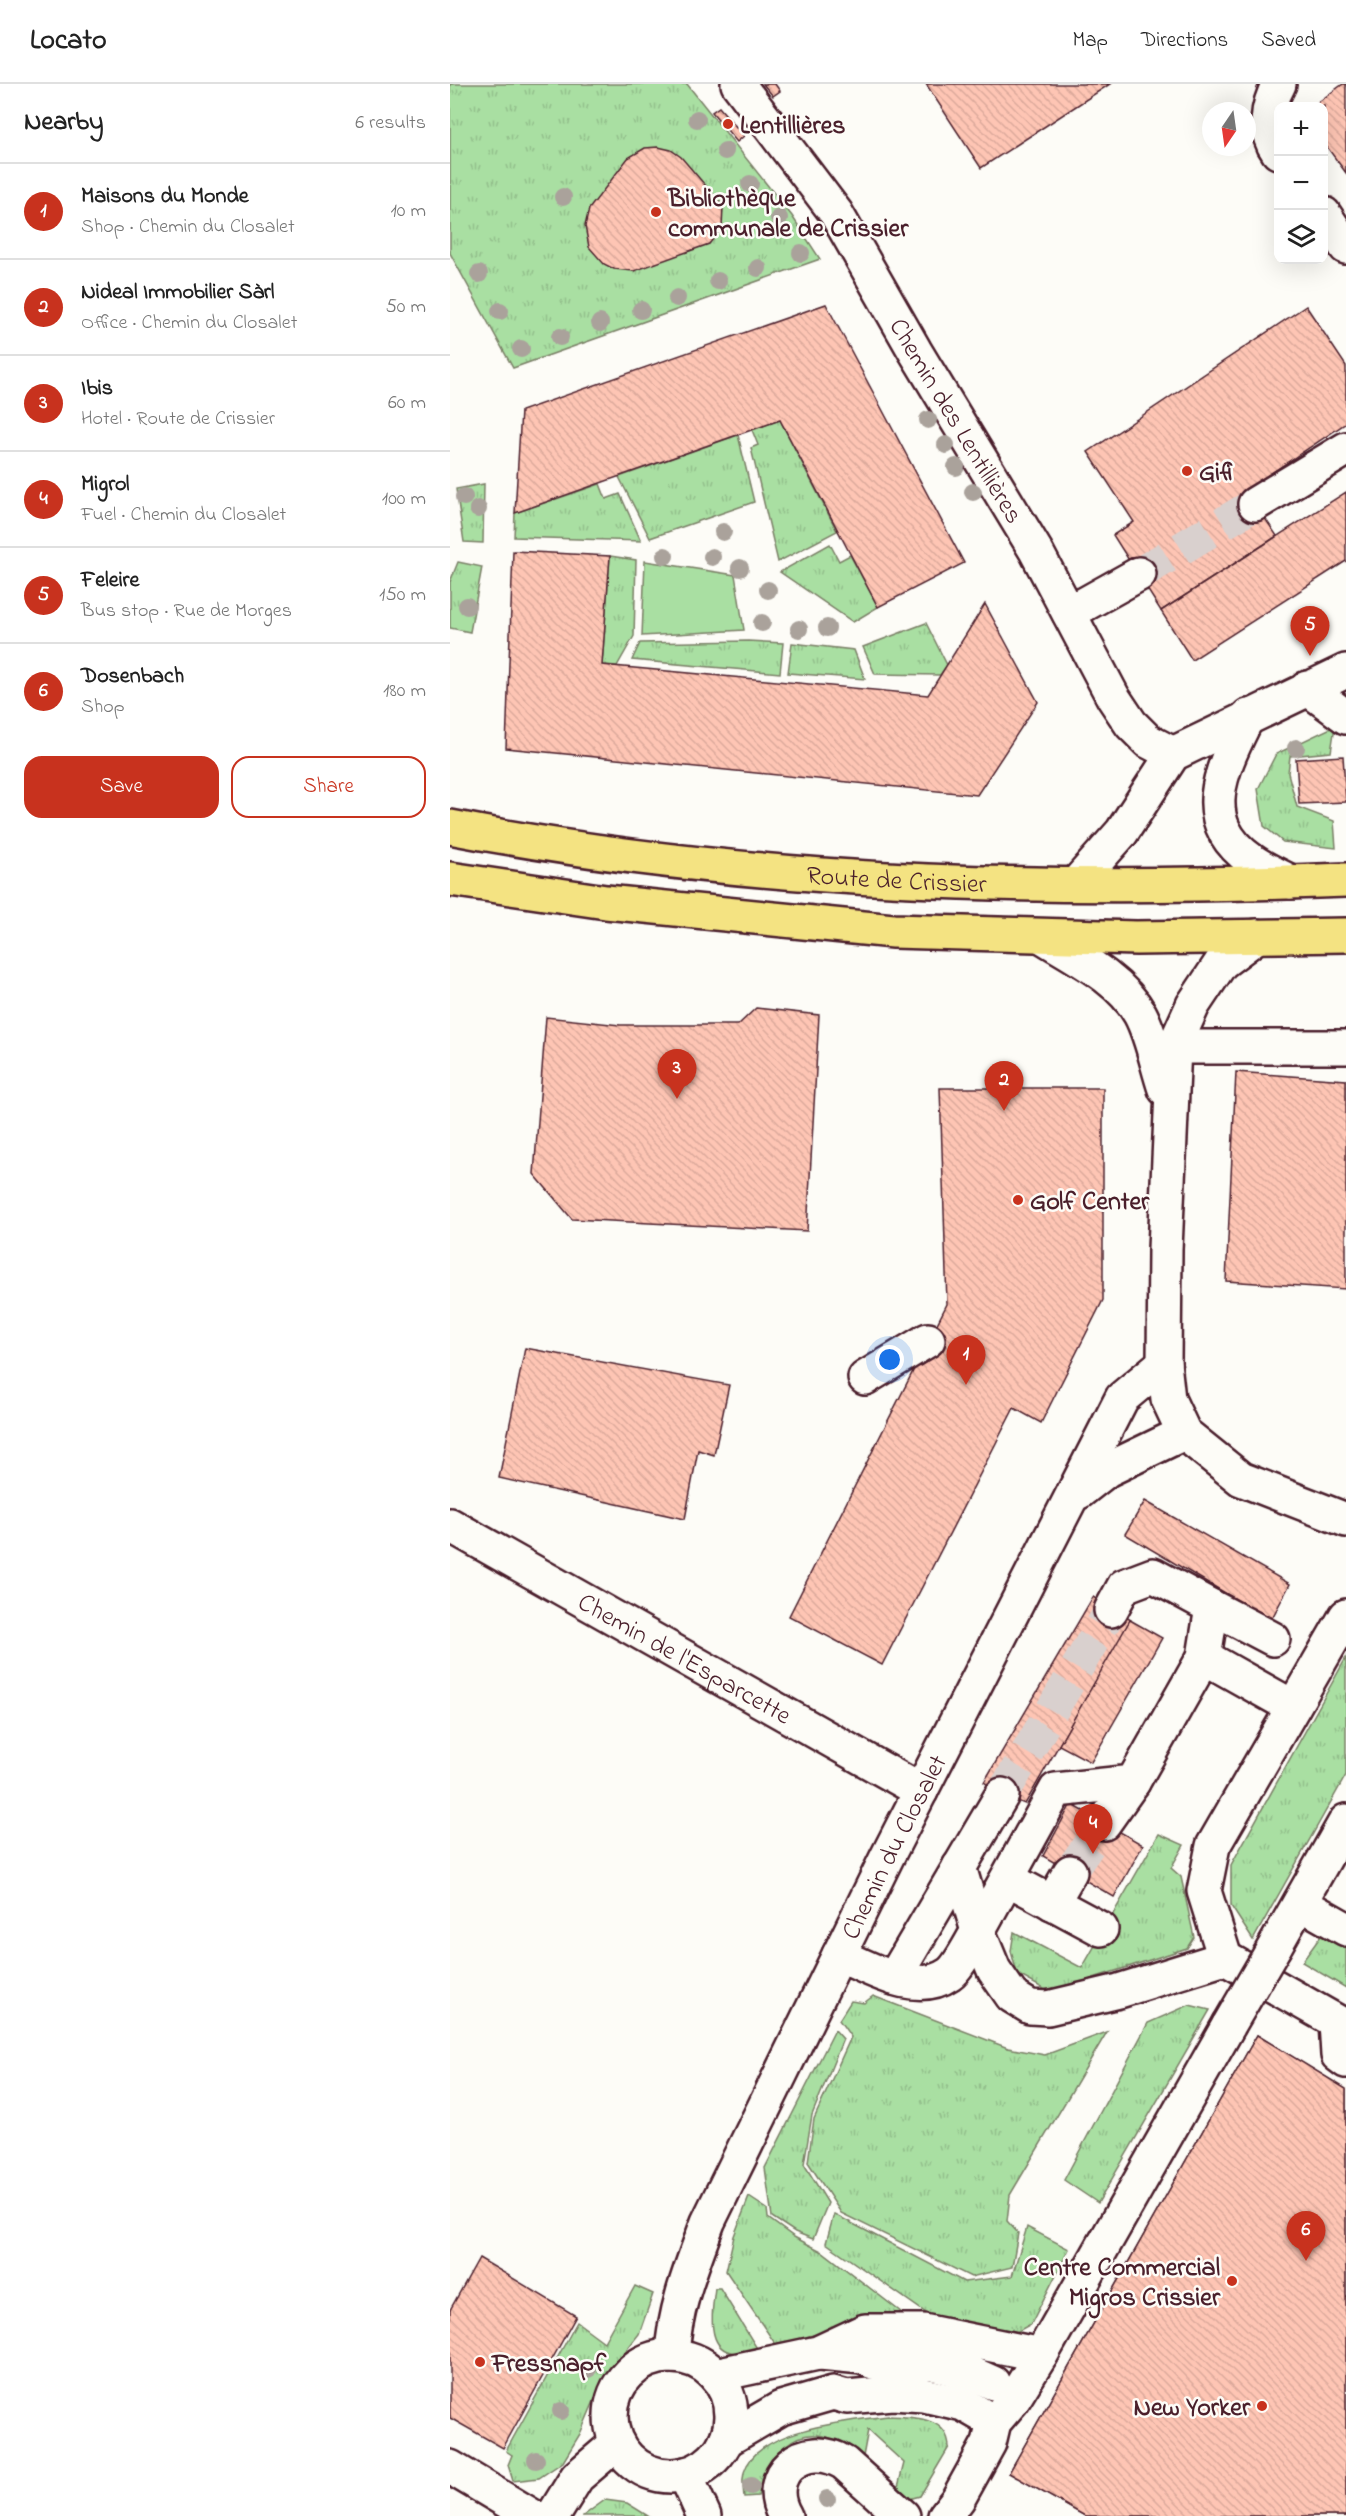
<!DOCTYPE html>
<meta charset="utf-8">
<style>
:root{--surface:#fff;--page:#f6f6f6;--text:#222;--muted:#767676;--line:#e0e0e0;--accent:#c8321e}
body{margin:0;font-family:"Indie Flower",sans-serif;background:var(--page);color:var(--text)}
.controls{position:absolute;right:18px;top:18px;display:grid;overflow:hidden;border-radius:12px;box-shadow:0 6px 24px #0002}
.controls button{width:54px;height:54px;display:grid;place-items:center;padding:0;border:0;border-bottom:2px solid var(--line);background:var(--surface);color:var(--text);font:30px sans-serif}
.compass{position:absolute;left:752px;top:18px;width:54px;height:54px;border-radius:50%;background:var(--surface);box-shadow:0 6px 24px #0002;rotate:193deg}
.you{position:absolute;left:440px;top:1276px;width:21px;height:21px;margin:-15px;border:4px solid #fff;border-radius:50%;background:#1a73e8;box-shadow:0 0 0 9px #1a73e833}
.badge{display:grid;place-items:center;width:39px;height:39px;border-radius:50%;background:var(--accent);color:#fff;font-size:20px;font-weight:700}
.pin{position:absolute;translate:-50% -50px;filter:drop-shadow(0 2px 3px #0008)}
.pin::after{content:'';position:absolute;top:32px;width:21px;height:18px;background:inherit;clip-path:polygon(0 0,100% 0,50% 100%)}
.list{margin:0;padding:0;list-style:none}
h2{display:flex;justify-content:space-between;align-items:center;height:78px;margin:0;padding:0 24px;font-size:26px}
h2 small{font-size:20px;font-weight:400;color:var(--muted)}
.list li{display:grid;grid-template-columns:39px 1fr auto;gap:18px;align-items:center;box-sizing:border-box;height:96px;padding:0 24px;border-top:2px solid var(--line)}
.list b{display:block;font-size:22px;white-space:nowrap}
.list p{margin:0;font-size:20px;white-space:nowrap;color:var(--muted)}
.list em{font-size:20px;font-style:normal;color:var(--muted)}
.actions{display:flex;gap:12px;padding:18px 24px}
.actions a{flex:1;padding:14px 0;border:2px solid var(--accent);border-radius:18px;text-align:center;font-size:21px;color:var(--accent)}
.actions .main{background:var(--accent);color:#fff}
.icon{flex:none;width:33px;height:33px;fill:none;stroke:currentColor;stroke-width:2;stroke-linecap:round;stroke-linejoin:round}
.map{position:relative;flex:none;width:896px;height:2432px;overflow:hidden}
header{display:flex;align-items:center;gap:36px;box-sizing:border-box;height:84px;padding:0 30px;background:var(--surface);border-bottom:2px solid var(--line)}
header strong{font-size:28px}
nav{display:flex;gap:33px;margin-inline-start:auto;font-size:21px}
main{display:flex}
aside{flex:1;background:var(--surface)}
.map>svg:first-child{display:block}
</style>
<header>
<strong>Locato</strong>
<nav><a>Map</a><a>Directions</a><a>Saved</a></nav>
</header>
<main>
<aside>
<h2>Nearby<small>6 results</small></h2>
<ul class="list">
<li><span class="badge">1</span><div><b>Maisons du Monde</b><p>Shop · Chemin du Closalet</p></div><em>10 m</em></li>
<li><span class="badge">2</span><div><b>Nideal Immobilier Sàrl</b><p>Office · Chemin du Closalet</p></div><em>50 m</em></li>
<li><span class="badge">3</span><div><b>Ibis</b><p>Hotel · Route de Crissier</p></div><em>60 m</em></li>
<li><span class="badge">4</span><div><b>Migrol</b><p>Fuel · Chemin du Closalet</p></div><em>100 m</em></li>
<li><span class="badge">5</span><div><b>Feleire</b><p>Bus stop · Rue de Morges</p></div><em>150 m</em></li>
<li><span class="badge">6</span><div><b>Dosenbach</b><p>Shop</p></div><em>180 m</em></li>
</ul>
<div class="actions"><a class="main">Save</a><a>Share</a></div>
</aside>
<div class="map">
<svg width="896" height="2432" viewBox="0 0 896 2432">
<defs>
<pattern id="grass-tufts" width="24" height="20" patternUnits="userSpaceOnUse" patternTransform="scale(1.5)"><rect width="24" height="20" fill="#a9dfa2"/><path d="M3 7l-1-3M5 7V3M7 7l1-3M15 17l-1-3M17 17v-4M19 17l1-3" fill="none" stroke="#93bf8c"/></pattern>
<pattern id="building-back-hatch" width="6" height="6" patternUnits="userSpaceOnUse" patternTransform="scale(1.5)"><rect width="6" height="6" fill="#fec5b4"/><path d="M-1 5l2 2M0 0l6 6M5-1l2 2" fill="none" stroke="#dba99b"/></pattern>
</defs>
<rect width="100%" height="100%" fill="#fdfcf7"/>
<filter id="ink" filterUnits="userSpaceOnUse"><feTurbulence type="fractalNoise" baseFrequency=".0167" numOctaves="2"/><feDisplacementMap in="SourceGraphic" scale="12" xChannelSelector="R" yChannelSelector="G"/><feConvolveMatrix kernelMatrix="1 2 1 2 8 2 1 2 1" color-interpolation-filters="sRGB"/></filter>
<g filter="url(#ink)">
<g fill="url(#grass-tufts)" stroke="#7a7f66" stroke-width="1.5">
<path d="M0,0H237L342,132L370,175L63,284L0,169Z"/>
<path d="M330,336L387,447L328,478L301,364L308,361L302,346Z"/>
<path d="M288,351L304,418L200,454L169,393Z"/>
<path d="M34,400L33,459L14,458L6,405Z"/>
<path d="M150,400L156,415L170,410L191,457L64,453L65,429Z"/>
<path d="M380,460L389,477L400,471L428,523L403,538L330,488Z"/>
<path d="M160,472L186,476L184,552L167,582L152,581Z"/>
<path d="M8,478L32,483L20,548L0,544V498Z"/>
<path d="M476,539L497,581L490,591L425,590L413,563Z"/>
<path d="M298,557L333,559L330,589L182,576L190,559Z"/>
<path d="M342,559L404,566L415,595L338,589Z"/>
<path d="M885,642L881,668L840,672L838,689L847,723L884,737L886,764L833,758L814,742L808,705L826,670Z"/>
<path d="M896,1574V1691L803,1856L781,1822V1781Z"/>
<path d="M709,1750L734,1761L721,1784L731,1793L744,1853L737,1864L606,1906L594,1905L567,1890L561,1867L564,1848L632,1884Z"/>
<path d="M873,1849L896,1862V1904L852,1878Z"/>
<path d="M423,1912L558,1964L595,1971L657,1948L560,2111L557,2137L568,2149L562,2183L521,2193L391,2129L358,2078L364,2035L401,1953L389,1936L401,1917L414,1919Z"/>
<path d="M739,1921L760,1926L648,2119L614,2096L698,1939Z"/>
<path d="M385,1946L393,1955L362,2031L354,2080L378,2119L363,2155L345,2148L322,2133L315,2084Z"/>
<path d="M299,2113L317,2125L318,2134L344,2153L373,2168L460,2235L419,2236L326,2261L276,2187L284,2152Z"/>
<path d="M384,2130L514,2198L562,2192L577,2143L619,2165L581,2240L563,2250L489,2238L376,2159Z"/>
<path d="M185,2202L203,2210L189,2250L153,2296L130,2350L113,2378L89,2394L63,2397L58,2381L62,2371L56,2367L127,2238L154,2258Z"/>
<path d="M265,2204H270L308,2266C256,2281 260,2240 265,2204Z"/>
<path d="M438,2332C461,2333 498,2332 499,2363L470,2412L459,2415L446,2411L454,2379L418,2346L412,2378C406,2372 399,2363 391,2359C344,2333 318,2374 308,2412L294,2413C293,2402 291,2392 297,2381C317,2344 400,2337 438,2332Z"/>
<path d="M155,2416L177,2419L198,2432H133Z"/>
</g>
<path fill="#a9dfa2" stroke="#7a7f66" stroke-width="1.5" d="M195,477L285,491L294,546L192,552Z"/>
<g fill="url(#building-back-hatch)" stroke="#4a1f2b" stroke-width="1.5">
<path d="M313,0H325L330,7L323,12Z"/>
<path d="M476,0H660L531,84Z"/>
<path d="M893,0H896V89L874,59V22H863Z"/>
<path d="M269,23L294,52L287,58L262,28Z"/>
<path d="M208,63L221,66L231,73L273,122L272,144L259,160L184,187L164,185L154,180L139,163L135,142L139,125L178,74L195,64Z"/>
<path d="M376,220L514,479L428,523L330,336L65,429L71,327Z"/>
<path d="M856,222L896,282V339L796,406L827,452L711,527L663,451L684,438L638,368Z"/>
<path d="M896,408V477L742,576L711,527Z"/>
<path d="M63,467L160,472L152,581L478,611L535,520L588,618L527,711L56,664Z"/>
<path d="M893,672L896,718L849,720L846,675Z"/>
<path d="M306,924L369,931L357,1147L122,1135L84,1090L96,933L170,941H288Z"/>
<path d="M786,988L896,996V1205L776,1197Z"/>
<path d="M490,1004H653V1216L591,1339L564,1324L432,1581L339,1532L497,1220Z"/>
<path d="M75,1264L279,1301L264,1371L248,1366L235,1435L49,1394Z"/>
<path d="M695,1417L840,1500L821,1536L675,1450Z"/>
<path d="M643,1513L681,1536L575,1720L552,1711L534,1698Z"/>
<path d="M680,1536L712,1554L641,1678L609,1661Z"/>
<path d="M621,1720L693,1761L664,1813L593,1772Z"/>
<path d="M807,1951L896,2006V2432H635L559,2389Z"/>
<path d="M807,1951L896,2005V2432H635L559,2389Z"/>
<path d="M29,2174L126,2232L53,2364L0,2334V2226Z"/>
</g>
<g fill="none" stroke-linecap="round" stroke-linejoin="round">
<g stroke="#d9d0ce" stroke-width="33" stroke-dasharray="33 16" stroke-linecap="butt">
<path d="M689,490L805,420"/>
<path d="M552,1711L661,1526"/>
<path d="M620,1788L654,1739"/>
</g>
<defs>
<g id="minor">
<path id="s1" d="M288,0L386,129L465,267L586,467L663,613L681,640L698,657L723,670"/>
<path d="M828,68C813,47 817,22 829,0"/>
<path d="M874,130L896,163"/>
<path d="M805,420L896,365"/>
<path d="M619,529L689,490"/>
<path d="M857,604L896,633"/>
<path d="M798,632C774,681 743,735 801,776C813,785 828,791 841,798"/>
<path d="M626,800L672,748L723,670L896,587"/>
<path d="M592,852C625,873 670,894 690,930C702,952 707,982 715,1005"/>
<path d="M807,852L771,879L743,921L724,963L715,1165L714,1279L718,1315L734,1349L791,1395L896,1436"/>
<path d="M724,963H896"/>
<path d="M415,1294L478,1256"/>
<path d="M629,1408L657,1386L734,1349"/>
<path id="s2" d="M0,1441L471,1707"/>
<path d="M762,1523L823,1555"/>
<path d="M661,1526L674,1502L703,1491L762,1523L754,1573"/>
<path d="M896,1532L763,1762L754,1807L775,1874L896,1943"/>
<path d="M654,1739L683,1698"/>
<path d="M558,1795L651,1845"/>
<path d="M602,1819L620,1788"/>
<path d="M850,1819L896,1845"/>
<path d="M825,1862L896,1737"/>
<path d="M389,1871C420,1884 466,1913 499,1890C509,1883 521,1858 528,1847L509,1783"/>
<path d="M775,1874L669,1907L598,1924L580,1923L562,1912L544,1886L528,1847L606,1706L683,1698L754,1573L843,1623"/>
<path d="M444,1894L552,1711"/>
<path d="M886,1938L888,1971L896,1977"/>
<path d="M370,2269L412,2273L423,2278L483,2279L523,2290L543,2299"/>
<path id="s3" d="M222,2272C224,2225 242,2181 258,2138L437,1773L672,1314L714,1279"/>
<circle cx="221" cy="2332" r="60"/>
<path d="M265,2291L368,2269L415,2247H473L591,2271"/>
<path d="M276,2356L331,2324L383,2309L397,2313L442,2309L474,2311L513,2320L544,2338"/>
<path d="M0,2383L82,2432"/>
<path d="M235,2390L254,2432"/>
<path d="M103,2432L127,2393L167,2359"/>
<path d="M335,2432C311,2391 354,2354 394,2379L453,2432"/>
<path d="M495,2432L508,2415L539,2359L544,2338L563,2316L591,2271L779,1941"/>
</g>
<g id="major">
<path id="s4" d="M0,743C295,800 597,808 896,796"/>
<path d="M0,795L156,818L443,847L686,854L896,851"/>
</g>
</defs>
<use href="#minor" stroke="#4a1f2b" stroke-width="38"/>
<use href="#major" stroke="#4a1f2b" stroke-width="38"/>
<use href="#minor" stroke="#fdfcf7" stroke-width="33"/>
<use href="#major" stroke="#f4e382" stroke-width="33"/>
<defs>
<path id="minor-bridge" d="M779,1941L825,1862"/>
</defs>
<use href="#minor-bridge" stroke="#4a1f2b" stroke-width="38" stroke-linecap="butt"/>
<use href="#minor-bridge" stroke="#fdfcf7" stroke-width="33"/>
</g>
<g fill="#aaa29b">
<circle cx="247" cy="35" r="9"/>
<circle cx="275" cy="67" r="9"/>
<circle cx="300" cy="100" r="9"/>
<circle cx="113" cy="113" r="9"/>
<circle cx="329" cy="134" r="9"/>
<circle cx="351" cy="169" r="9"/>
<circle cx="308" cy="184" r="9"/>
<circle cx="29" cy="190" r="9"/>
<circle cx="268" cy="197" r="9"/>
<circle cx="227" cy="214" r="9"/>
<circle cx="191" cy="226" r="9"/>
<circle cx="50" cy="227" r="9"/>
<circle cx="150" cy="239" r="9"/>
<circle cx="110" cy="253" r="9"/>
<circle cx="71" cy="265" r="9"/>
<circle cx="478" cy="336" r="9"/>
<circle cx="496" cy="361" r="9"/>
<circle cx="506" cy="383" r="9"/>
<circle cx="523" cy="408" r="9"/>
<circle cx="14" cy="413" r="9"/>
<circle cx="28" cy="425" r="9"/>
<circle cx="273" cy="448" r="9"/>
<circle cx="215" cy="472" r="9"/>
<circle cx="262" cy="473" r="9"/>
<circle cx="290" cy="484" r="9"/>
<circle cx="318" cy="506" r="9"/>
<circle cx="17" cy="522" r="9"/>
<circle cx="312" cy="539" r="9"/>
<circle cx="377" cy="544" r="9"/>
<circle cx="349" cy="545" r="9"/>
<circle cx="846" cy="664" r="9"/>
<circle cx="138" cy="2285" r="9"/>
<circle cx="111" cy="2327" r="9"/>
<circle cx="86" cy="2376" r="9"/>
<circle cx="301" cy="2402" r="9"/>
<circle cx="377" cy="2415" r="9"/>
</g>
</g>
<g fill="#c8321e" stroke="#fdfcf7" stroke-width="2">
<circle cx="278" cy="40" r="6"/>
<circle cx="206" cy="128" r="6"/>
<circle cx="737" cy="387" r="6"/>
<circle cx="568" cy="1116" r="6"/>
<circle cx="782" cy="2197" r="6"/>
<circle cx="30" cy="2278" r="6"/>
<circle cx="812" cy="2322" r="6"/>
</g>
<g text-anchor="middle" stroke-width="5" stroke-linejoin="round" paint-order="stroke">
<g font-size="26" font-weight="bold" fill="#4a1f2b" stroke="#fdfcf7" text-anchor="start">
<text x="290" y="49">Lentillières</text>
<text x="218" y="122">Bibliothèque<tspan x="218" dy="30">communale de Crissier</tspan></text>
<text x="749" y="396">Gifi</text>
<text x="580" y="1125">Golf Center</text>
<text x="770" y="2191" text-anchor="end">Centre Commercial<tspan x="770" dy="30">Migros Crissier</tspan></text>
<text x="42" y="2287">Fressnapf</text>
<text x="800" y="2331" text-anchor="end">New Yorker</text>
</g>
<g font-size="26" fill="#4a1f2b" stroke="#fdfcf7">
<text dy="9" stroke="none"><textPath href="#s1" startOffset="402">Chemin des Lentillières</textPath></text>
<text dy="9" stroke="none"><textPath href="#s4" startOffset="450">Route de Crissier</textPath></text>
<text dy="9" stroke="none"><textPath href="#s2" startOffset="270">Chemin de l'Esparcette</textPath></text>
<text dy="9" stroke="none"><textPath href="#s3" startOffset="558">Chemin du Closalet</textPath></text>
</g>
</g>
</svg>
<div class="controls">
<button>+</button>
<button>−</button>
<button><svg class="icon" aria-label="layers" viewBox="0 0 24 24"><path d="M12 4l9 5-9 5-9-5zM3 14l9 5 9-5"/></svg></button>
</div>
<svg class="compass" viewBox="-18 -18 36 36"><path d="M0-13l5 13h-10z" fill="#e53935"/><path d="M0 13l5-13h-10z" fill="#767676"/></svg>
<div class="you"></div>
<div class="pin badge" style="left:516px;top:1301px">1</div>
<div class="pin badge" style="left:554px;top:1027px">2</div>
<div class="pin badge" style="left:227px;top:1015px">3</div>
<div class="pin badge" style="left:643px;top:1770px">4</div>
<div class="pin badge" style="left:860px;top:572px">5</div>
<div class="pin badge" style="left:856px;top:2177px">6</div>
</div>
</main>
